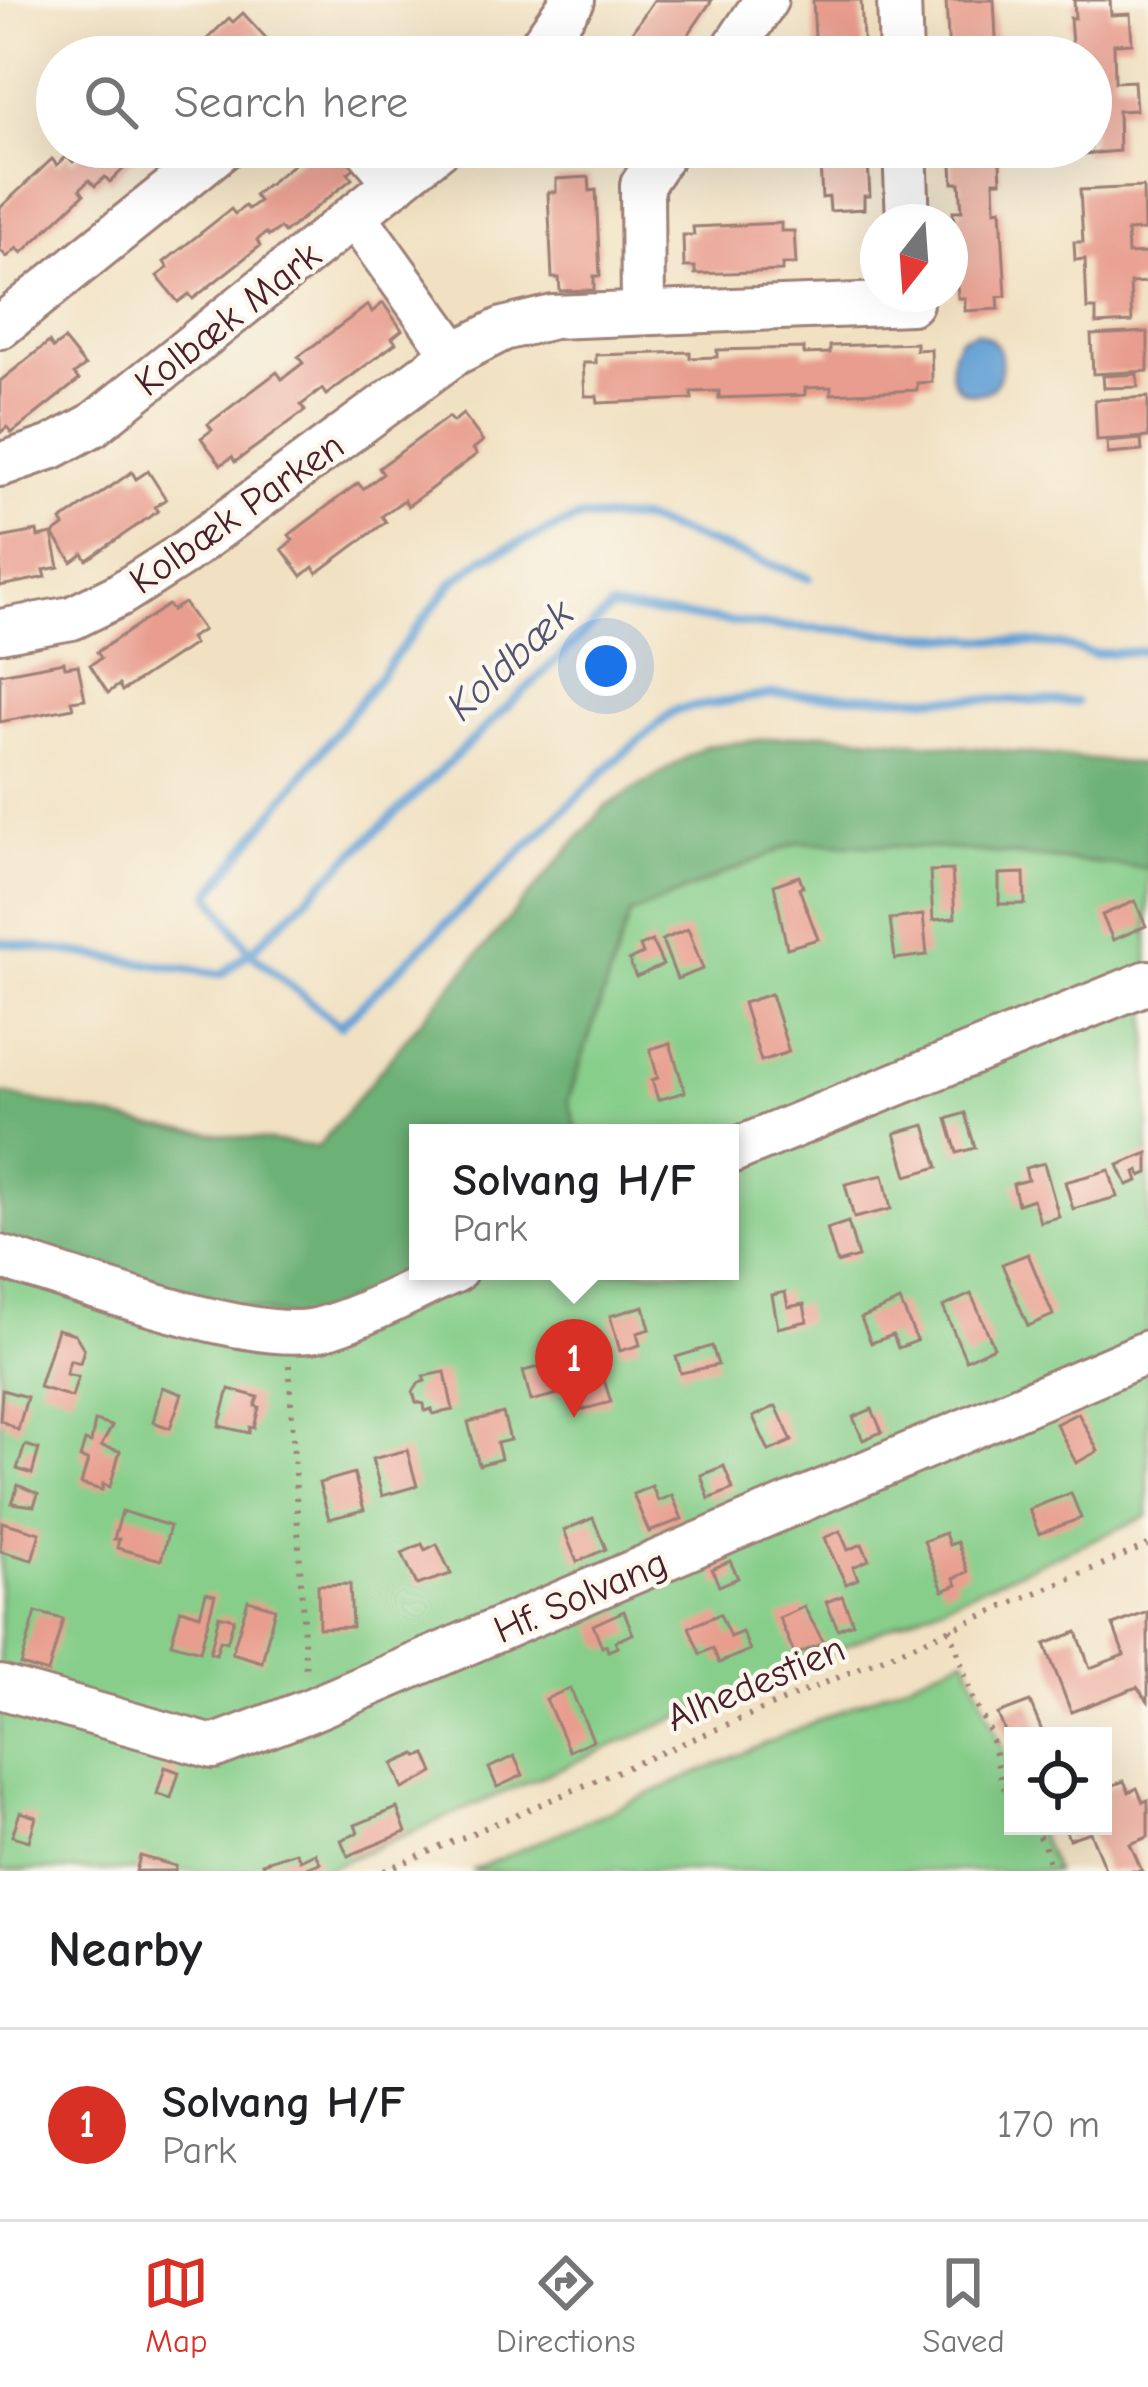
<!DOCTYPE html>
<meta charset="utf-8">
<style>
:root{--surface:#fff;--page:#f2f2f2;--text:#202124;--muted:#757577;--line:#e0e0e0;--accent:#d93025}
body{margin:0;font-family:"Comic Neue",sans-serif;background:var(--page);color:var(--text)}
.controls{position:absolute;right:36px;bottom:36px;display:grid;overflow:hidden;border-radius:0px;box-shadow:0 12px 48px #0002}
.controls button{width:108px;height:108px;display:grid;place-items:center;padding:0;border:0;border-bottom:3px solid var(--line);background:var(--surface);color:var(--text);font:60px sans-serif}
.compass{position:absolute;left:860px;top:204px;width:108px;height:108px;border-radius:50%;background:var(--surface);box-shadow:0 12px 48px #0002;rotate:197deg}
.you{position:absolute;left:606px;top:666px;width:42px;height:42px;margin:-30px;border:9px solid #fff;border-radius:50%;background:#1a73e8;box-shadow:0 0 0 18px #1a73e833}
.badge{display:grid;place-items:center;width:78px;height:78px;border-radius:50%;background:var(--accent);color:#fff;font-size:39px;font-weight:700}
.pin{position:absolute;translate:-50% -99px;filter:drop-shadow(0 3px 6px #0008)}
.pin::after{content:'';position:absolute;top:63px;width:42px;height:36px;background:inherit;clip-path:polygon(0 0,100% 0,50% 100%)}
.popup{position:absolute;left:409px;top:1124px;width:330px;height:156px;box-sizing:border-box;display:grid;place-content:center;border-radius:0px;background:var(--surface);filter:drop-shadow(0 3px 9px #0005);font-size:39px;white-space:nowrap;color:var(--muted)}
.popup b{font-size:45px;color:var(--text)}
.popup::after{content:'';position:absolute;left:50%;top:100%;margin-left:-24px;border:24px solid transparent;border-top-color:var(--surface)}
.list{margin:0;padding:0;list-style:none}
h2{display:flex;justify-content:space-between;align-items:center;height:156px;margin:0;padding:0 48px;font-size:51px}
h2 small{font-size:39px;font-weight:400;color:var(--muted)}
.list li{display:grid;grid-template-columns:78px 1fr auto;gap:36px;align-items:center;box-sizing:border-box;height:192px;padding:0 48px;border-top:3px solid var(--line)}
.list b{display:block;font-size:45px;white-space:nowrap}
.list p{margin:0;font-size:39px;white-space:nowrap;color:var(--muted)}
.list em{font-size:39px;font-style:normal;color:var(--muted)}
.icon{flex:none;width:66px;height:66px;fill:none;stroke:currentColor;stroke-width:2;stroke-linecap:round;stroke-linejoin:round}
.map{position:relative;flex:none;width:1148px;height:1871px;overflow:hidden}
.search{position:absolute;background:var(--surface);box-shadow:0 12px 48px #0002;left:36px;right:36px;top:36px;height:132px;display:flex;align-items:center;gap:30px;box-sizing:border-box;padding:0 42px;border-radius:66px;color:var(--muted);font-size:45px}
.sheet{height:348px;background:var(--surface)}
nav{display:flex;justify-content:space-around;align-items:center;box-sizing:border-box;height:168px;border-top:3px solid var(--line);background:var(--surface);font-size:33px;color:var(--muted)}
nav a{display:grid;justify-items:center;gap:6px}
nav .on{color:var(--accent)}
.map>svg:first-child{display:block}
</style>
<div class="map">
<svg width="1148" height="1871" viewBox="0 0 1148 1871">
<rect width="100%" height="100%" fill="#fbf7ec"/>
<filter id="ink" filterUnits="userSpaceOnUse"><feTurbulence type="fractalNoise" baseFrequency=".00833" numOctaves="2"/><feDisplacementMap in="SourceGraphic" scale="24" xChannelSelector="R" yChannelSelector="G"/><feConvolveMatrix kernelMatrix="1 2 1 2 8 2 1 2 1" color-interpolation-filters="sRGB"/></filter>
<filter id="wash" filterUnits="userSpaceOnUse"><feTurbulence type="fractalNoise" baseFrequency=".004" numOctaves="4" result="noise"/><feDisplacementMap in="SourceGraphic" scale="48" xChannelSelector="R" yChannelSelector="G"/><feGaussianBlur stdDeviation="2.7" result="paint"/><feColorMatrix in="noise" values="0 0 0 0 0 0 0 0 0 0 0 0 0 0 0 0 0 1.4 0 .05"/><feComposite in="paint" operator="in"/></filter>
<g filter="url(#wash)">
<rect width="100%" height="100%" fill="#f1e1c2"/>
<g fill="#86ce8a" stroke="#68765a" stroke-width="3">
<path d="M799,842L953,849L1148,868V1516L321,1871L0,1870V1252L418,1271H730V1133H578L568,1101L630,914Z"/>
<path d="M965,1657L1013,1772V1826H1036L1055,1871H471Z"/>
</g>
<path fill="#6cb176" stroke="#5b6850" stroke-width="3" d="M824,733L1148,765V868L953,849L799,842L630,914L568,1100L578,1133H418V1269L304,1320L0,1252V1093L152,1126L318,1147L407,1037L605,807L705,746Z"/>
<path fill="#63a0d4" stroke="#566080" stroke-width="3" d="M976,332C989,337 999,342 1001,357C1008,414 923,402 960,338Z"/>
<g fill="none" stroke-linecap="round" stroke-linejoin="round">
<g stroke="#63a0d4" stroke-width="9">
<path d="M809,578L641,519L579,518L484,558L453,582L210,894L250,952L340,1026L616,760L675,710L771,694L1076,702"/>
<path d="M0,942L222,974L250,952L611,608L760,625L1062,645L1093,654L1148,651"/>
</g>
</g>
<g id="blocks">
<g fill="#e89d8e">
<path d="M654,0H712L673,57H623L638,36L632,32Z"/>
<path d="M813,0H861L864,57H816Z"/>
<path d="M946,0H994L997,57H949Z"/>
<path d="M1074,0H1110L1111,15L1130,14L1132,43L1114,44L1115,82L1134,81L1136,110L1118,111L1119,151L1083,154V147H1091V57H1073L1070,18H1075Z"/>
<path d="M243,13L266,38L257,47L261,51L256,57H188L229,18L233,22Z"/>
<path d="M76,147H146L110,182L105,177L95,186L89,180L80,189L84,194L22,253L17,248L7,257L0,250V208L52,159L57,165L67,156L73,162L82,153Z"/>
<path d="M316,147H343L358,165L348,173L352,179L284,233L280,228L269,236L266,233L257,240L260,246L193,299L189,294L178,302L157,276L168,268L164,262L231,209L235,214L245,206L248,209L259,201L254,195Z"/>
<path d="M819,147H867L870,196H864V209L830,211L829,197L822,198Z"/>
<path d="M951,147H999L1001,181H994L995,210L1001,209L1006,296L998,297L999,309L965,311V298H958L953,211H962L960,183H953Z"/>
<path d="M589,177L590,191L596,190L600,276H594V290L560,291L559,278H552L548,192H556V179Z"/>
<path d="M1143,187L1144,230L1127,231L1128,254L1147,253L1148,282L1130,283L1132,322L1096,324V309H1087L1085,259L1075,260L1074,242H1083L1080,190Z"/>
<path d="M781,223V231H794L796,264H782V271L695,274V267H684L683,235H694L693,227Z"/>
<path d="M383,303L402,330L392,338L396,343L326,395L322,389L301,405L305,411L235,462L232,457L221,465L201,438L212,430L208,424L277,372L282,379L303,363L298,357L368,305L372,312Z"/>
<path d="M1148,332V371L1093,374L1091,335Z"/>
<path d="M64,340L85,366L74,374L79,380L12,433L7,427L0,433V381L49,342L53,348Z"/>
<path d="M916,343V350L931,349L932,382L917,383V390L831,394V387L805,388V395L719,398V391L691,392L692,399L598,403L597,396H585L583,363H596V355L690,352V358L717,357V350L804,348V354L830,353V346Z"/>
<path d="M1137,374L1138,387L1104,388L1103,376Z"/>
<path d="M1148,397V437L1097,440L1095,400Z"/>
<path d="M463,414L483,441L473,449L477,454L408,506L404,500L382,516L386,522L317,573L313,567L302,576L282,549L293,540L289,535L358,483L363,489L383,474L379,468L448,417L453,422Z"/>
<path d="M1141,439L1142,451L1108,454L1107,442Z"/>
<path d="M148,471L166,499L155,507L158,511L87,560L83,554L72,562L53,534L64,526L61,521L132,472L136,479Z"/>
<path d="M37,531L38,537L52,534L59,567L44,570L46,577L0,586V538Z"/>
<path d="M184,603L203,630L190,638L194,644L122,691L119,685L108,693L90,665L101,658L97,652L168,605L172,610Z"/>
<path d="M64,662L65,667L78,665L85,699L71,701L73,708L0,722V674Z"/>
<path d="M952,870L955,918L933,920L930,871Z"/>
<path d="M1024,873L1025,904H999V874Z"/>
<path d="M799,876L803,887L799,888L818,939L787,948L774,885Z"/>
<path d="M1135,901L1146,926L1113,940L1102,915Z"/>
<path d="M923,915L927,955L895,959L890,919Z"/>
<path d="M688,929L703,969L677,979L662,940Z"/>
<path d="M652,941L663,965L636,977L629,960L643,954L640,946Z"/>
<path d="M771,994L789,1052L761,1061L743,1003Z"/>
<path d="M670,1043L685,1092L658,1100L652,1080L658,1078L650,1049Z"/>
<path d="M965,1113L975,1148L957,1153L947,1119Z"/>
<path d="M925,1125L938,1167L907,1176L895,1133Z"/>
<path d="M1148,1153V1173L1141,1176L1139,1170L1135,1172L1138,1181L1127,1185L1118,1165Z"/>
<path d="M1044,1163L1059,1217L1040,1222L1033,1199L1018,1204L1013,1184L1028,1180L1025,1168Z"/>
<path d="M1109,1170L1117,1197L1073,1209L1065,1182Z"/>
<path d="M883,1175L891,1209L854,1218L845,1184Z"/>
<path d="M848,1222L858,1257L837,1263L827,1229Z"/>
<path d="M1028,1254L1053,1315L1028,1326L1002,1264Z"/>
<path d="M785,1292L788,1307L804,1304L807,1321L778,1328L772,1295Z"/>
<path d="M971,1294L994,1347L966,1360L943,1307Z"/>
<path d="M900,1301L917,1341L898,1348L893,1335L871,1343L861,1318Z"/>
<path d="M644,1306L650,1329L637,1333L640,1345L620,1351L610,1316Z"/>
<path d="M57,1329L75,1334L84,1349L80,1363L70,1360L66,1374L78,1377L72,1397L39,1387Z"/>
<path d="M712,1346L718,1365L681,1373L676,1357Z"/>
<path d="M554,1363L562,1393L531,1401L523,1371Z"/>
<path d="M600,1367L611,1402L581,1410L574,1385L580,1384L578,1373Z"/>
<path d="M445,1372L453,1410L433,1414L432,1409L425,1411L424,1404L416,1402L413,1392L419,1383L425,1381L424,1376Z"/>
<path d="M162,1387L182,1394L170,1428L153,1422Z"/>
<path d="M229,1389L258,1397L255,1406L259,1407L254,1428L250,1427L249,1433L219,1426Z"/>
<path d="M2,1390L27,1397L18,1430L0,1420Z"/>
<path d="M776,1406L792,1441L769,1451L753,1417Z"/>
<path d="M872,1409L882,1432L863,1440L853,1417Z"/>
<path d="M503,1413L510,1440L497,1443L501,1459L479,1465L468,1422Z"/>
<path d="M1078,1413L1098,1451L1076,1463L1056,1424Z"/>
<path d="M95,1421L112,1426L101,1446L120,1451L110,1487L103,1484L102,1490L81,1484L88,1460L80,1458L85,1441L91,1443Z"/>
<path d="M25,1445L39,1449L32,1474L17,1469Z"/>
<path d="M407,1450L417,1486L382,1496L372,1459Z"/>
<path d="M724,1466L733,1489L709,1499L701,1475Z"/>
<path d="M354,1473L364,1510L329,1519L319,1483Z"/>
<path d="M18,1485L38,1494L34,1506L12,1503Z"/>
<path d="M652,1486L658,1501L672,1495L682,1519L649,1532L633,1494Z"/>
<path d="M1071,1493L1081,1518L1039,1534L1029,1509Z"/>
<path d="M122,1511L170,1526L161,1560L117,1548L119,1539H114Z"/>
<path d="M593,1518L606,1549L577,1562L564,1530Z"/>
<path d="M2,1522L40,1533L32,1560L0,1551Z"/>
<path d="M840,1531L848,1550L862,1544L869,1560L853,1567L858,1579L846,1584L824,1538Z"/>
<path d="M945,1533L949,1545L957,1542L968,1572L954,1578L957,1585L943,1591L924,1541Z"/>
<path d="M422,1544L425,1550L437,1544L451,1574L417,1585L402,1553Z"/>
<path d="M730,1561L738,1578L719,1586L712,1569Z"/>
<path d="M350,1584L352,1627L319,1628L318,1585Z"/>
<path d="M206,1593L215,1595L200,1651L171,1643L181,1609L200,1615Z"/>
<path d="M842,1596L853,1623L838,1629L826,1602Z"/>
<path d="M248,1600L275,1608L262,1662L232,1653Z"/>
<path d="M804,1607L824,1643L795,1655L779,1618Z"/>
<path d="M624,1611L633,1634L615,1641L618,1647L608,1651L606,1645L602,1647L593,1625Z"/>
<path d="M36,1612L63,1619L48,1673L21,1665Z"/>
<path d="M1148,1612V1701L1137,1687L1071,1712L1045,1644L1077,1632L1090,1668L1124,1655L1113,1625Z"/>
<path d="M720,1614L730,1637L742,1632L750,1650L719,1663L713,1648L700,1654L689,1627Z"/>
<path d="M219,1615L234,1619L227,1642L220,1640L216,1654L210,1652Z"/>
<path d="M570,1688L593,1740L569,1751L546,1699Z"/>
<path d="M1030,1702L1044,1736H1013V1752L998,1714Z"/>
<path d="M416,1754L418,1757L426,1754L434,1773L403,1789L393,1764Z"/>
<path d="M514,1756L523,1775L497,1787L489,1768Z"/>
<path d="M165,1767L179,1772L171,1798L157,1794Z"/>
<path d="M1124,1781L1129,1792L1137,1788L1143,1802L1148,1800V1837L1130,1844L1142,1871H1106L1090,1832L1069,1839L1064,1826H1103V1789Z"/>
<path d="M397,1808L406,1832L348,1856L341,1840L358,1833L355,1825Z"/>
<path d="M20,1812L36,1817L29,1841L12,1836Z"/>
<path d="M296,1852L300,1860L315,1853L320,1863L297,1871H265L262,1863Z"/>
<path d="M140,1856L176,1866L175,1871H136Z"/>
</g>
</g>
</g>
<g filter="url(#ink)">
<use href="#blocks" fill-opacity="0" stroke="#9e8076" stroke-width="3"/>
<g fill="none" stroke-linecap="round" stroke-linejoin="round">
<defs>
<g id="minor">
<path d="M899,0L901,57"/>
<path d="M533,57L573,0"/>
<path d="M728,57L766,0"/>
<path d="M366,147L396,183"/>
<path d="M905,147L908,222"/>
<path d="M355,216L454,354"/>
<path d="M643,312L642,185L668,147"/>
<path d="M0,327L224,147"/>
<path d="M0,465L52,447L93,425L440,147"/>
<path d="M0,631L72,618L119,595L180,556L454,354L503,329L553,317L911,303V294"/>
<path d="M730,1152L1148,982"/>
<path d="M0,1257C71,1278 255,1347 320,1329C362,1318 414,1289 455,1271"/>
<path d="M0,1687L213,1747L308,1711L1148,1352"/>
</g>
</defs>
<use href="#minor" stroke="#9e8076" stroke-width="48"/>
<g stroke="#9e8076" stroke-width="6" stroke-dasharray="3 9" stroke-linecap="butt">
<path d="M289,1365L306,1675"/>
<path d="M950,1628L972,1698L990,1732L1002,1784L1013,1804"/>
<path d="M1032,1826L1044,1844L1051,1871"/>
<path d="M384,1871L1148,1545"/>
</g>
<use href="#minor" stroke="#fff" stroke-width="42"/>
</g>
</g>
<g text-anchor="middle" stroke-width="9" stroke-linejoin="round" paint-order="stroke">
<g font-size="39" fill="#4a1f2b" stroke="#fbf7ec">
<text transform="translate(227 318) rotate(-38)" y="14">Kolbæk Mark</text>
<text transform="translate(236 512) rotate(-35)" y="14">Kolbæk Parken</text>
<text transform="translate(580 1595) rotate(-23)" y="14">Hf. Solvang</text>
<text transform="translate(755 1682) rotate(-23)" y="14">Alhedestien</text>
</g>
<g font-size="42" font-style="italic" fill="#54536f" stroke="#fbf7ec">
<text transform="translate(509 659) rotate(-43)" y="15">Koldbæk</text>
</g>
</g>
</svg>
<div class="controls">
<button><svg class="icon" aria-label="locate" viewBox="0 0 24 24"><circle cx="12" cy="12" r="6"/><path d="M12 2v4M12 18v4M2 12h4M18 12h4"/></svg></button>
</div>
<svg class="compass" viewBox="-18 -18 36 36"><path d="M0-13l5 13h-10z" fill="#e53935"/><path d="M0 13l5-13h-10z" fill="#757577"/></svg>
<div class="you"></div>
<div class="pin badge" style="left:574px;top:1418px">1</div>
<div class="popup"><b>Solvang H/F</b>Park</div>
<div class="search"><svg class="icon" aria-label="search" viewBox="0 0 24 24"><circle cx="10" cy="10" r="6"/><path d="M15 15l6 6"/></svg>Search here</div>
</div>
<section class="sheet">
<h2>Nearby<small></small></h2>
<ul class="list">
<li><span class="badge">1</span><div><b>Solvang H/F</b><p>Park</p></div><em>170 m</em></li>
</ul>
</section>
<nav>
<a class="on"><svg class="icon" aria-label="map" viewBox="0 0 24 24"><path d="M3 6l6-2 6 2 6-2v14l-6 2-6-2-6 2zM9 4v14M15 6v14"/></svg>Map</a>
<a><svg class="icon" aria-label="directions" viewBox="0 0 24 24"><path d="M12 3l9 9-9 9-9-9zM9 14v-3h6M13 9l2 2-2 2"/></svg>Directions</a>
<a><svg class="icon" aria-label="saved" viewBox="0 0 24 24"><path d="M7 4h10v16l-5-4-5 4z"/></svg>Saved</a>
</nav>
